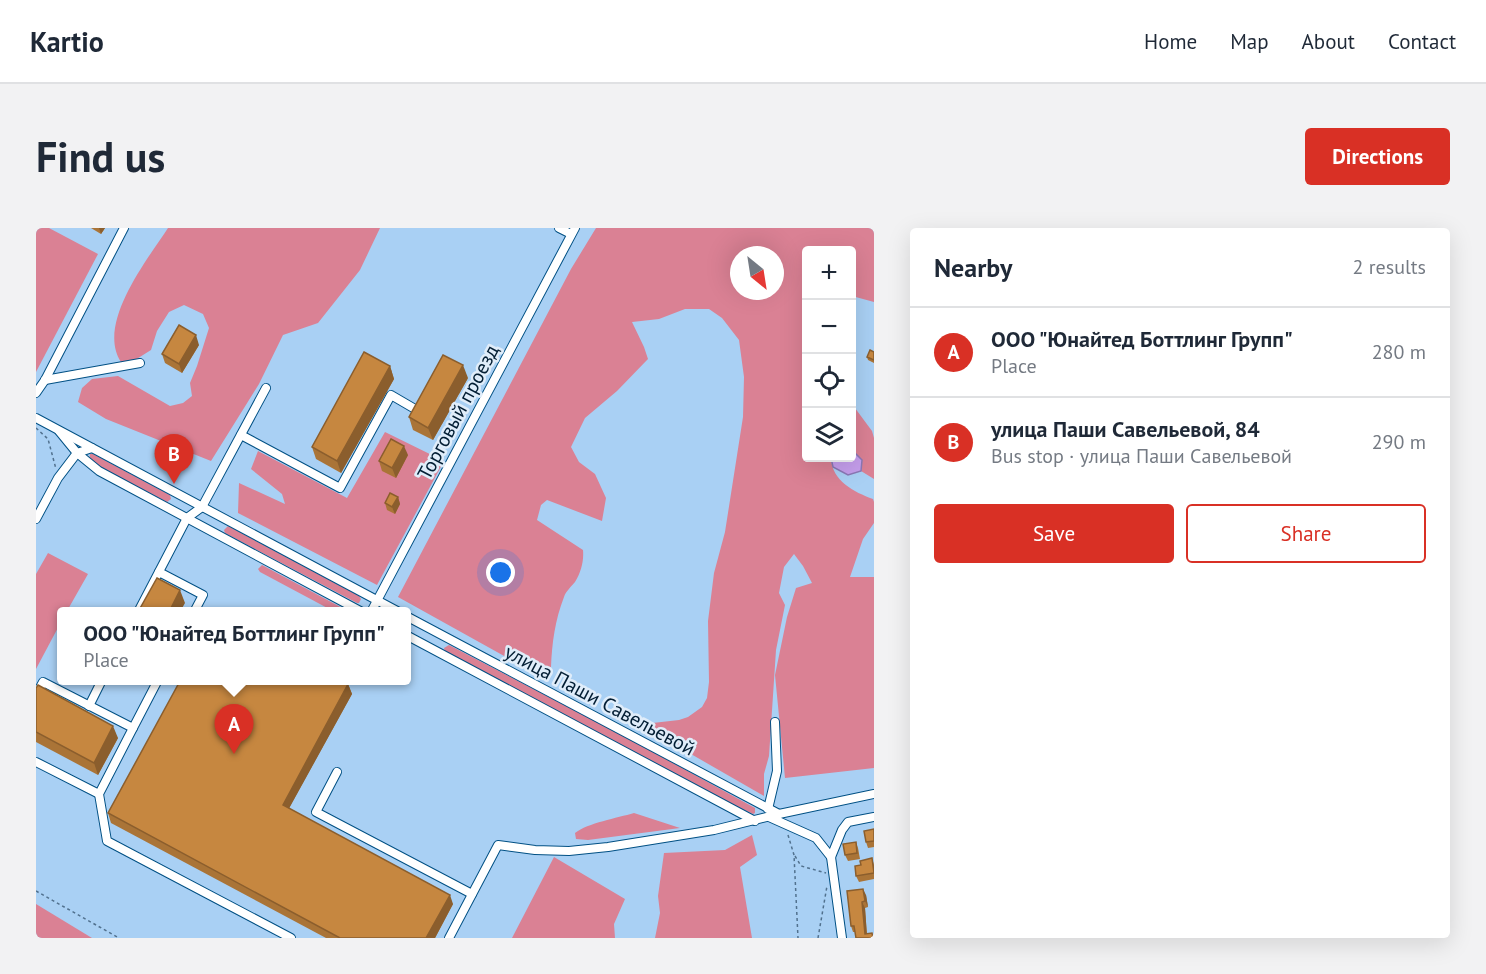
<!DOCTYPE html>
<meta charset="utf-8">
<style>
:root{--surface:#fff;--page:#f2f2f3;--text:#1f2937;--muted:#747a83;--line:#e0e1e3;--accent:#d93025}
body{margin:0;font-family:"PT Sans",sans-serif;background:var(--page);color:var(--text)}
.controls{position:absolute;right:18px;top:18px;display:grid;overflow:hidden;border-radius:6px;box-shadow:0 6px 24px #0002}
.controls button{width:54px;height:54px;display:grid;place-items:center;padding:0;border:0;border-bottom:2px solid var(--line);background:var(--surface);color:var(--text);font:30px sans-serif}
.compass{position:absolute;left:694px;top:18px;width:54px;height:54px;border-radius:50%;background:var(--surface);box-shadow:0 6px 24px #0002;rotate:150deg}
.you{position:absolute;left:465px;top:345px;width:21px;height:21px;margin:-15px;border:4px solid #fff;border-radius:50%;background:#1a73e8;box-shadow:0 0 0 9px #1a73e833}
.badge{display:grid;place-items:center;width:39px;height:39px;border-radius:50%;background:var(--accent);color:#fff;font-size:20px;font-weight:700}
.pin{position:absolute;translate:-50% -50px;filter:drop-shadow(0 2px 3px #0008)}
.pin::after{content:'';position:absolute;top:32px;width:21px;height:18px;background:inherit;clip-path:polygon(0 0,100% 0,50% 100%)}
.popup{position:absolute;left:21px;top:379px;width:354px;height:78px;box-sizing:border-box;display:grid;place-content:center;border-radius:6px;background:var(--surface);filter:drop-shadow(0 2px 4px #0005);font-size:20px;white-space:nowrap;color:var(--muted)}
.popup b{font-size:22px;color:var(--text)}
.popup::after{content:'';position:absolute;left:50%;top:100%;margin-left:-12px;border:12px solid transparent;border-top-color:var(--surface)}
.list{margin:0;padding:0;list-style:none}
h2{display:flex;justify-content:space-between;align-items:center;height:78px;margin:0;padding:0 24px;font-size:26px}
h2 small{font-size:20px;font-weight:400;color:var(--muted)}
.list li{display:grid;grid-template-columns:39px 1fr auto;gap:18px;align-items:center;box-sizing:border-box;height:90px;padding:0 24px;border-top:2px solid var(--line)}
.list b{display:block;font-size:22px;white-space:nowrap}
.list p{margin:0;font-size:20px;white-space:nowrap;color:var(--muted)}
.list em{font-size:20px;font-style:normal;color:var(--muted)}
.actions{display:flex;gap:12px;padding:18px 24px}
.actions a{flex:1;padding:14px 0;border:2px solid var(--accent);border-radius:6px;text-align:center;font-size:21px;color:var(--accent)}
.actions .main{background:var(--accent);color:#fff}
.icon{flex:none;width:33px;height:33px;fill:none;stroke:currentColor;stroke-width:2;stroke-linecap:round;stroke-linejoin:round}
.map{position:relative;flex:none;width:838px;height:710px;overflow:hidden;border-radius:6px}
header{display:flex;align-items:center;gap:36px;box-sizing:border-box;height:84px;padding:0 30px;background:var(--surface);border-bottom:2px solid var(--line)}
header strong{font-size:28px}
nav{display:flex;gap:33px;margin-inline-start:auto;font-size:21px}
.intro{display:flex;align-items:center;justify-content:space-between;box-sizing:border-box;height:144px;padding:0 36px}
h1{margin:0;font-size:42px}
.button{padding:15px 27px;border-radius:6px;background:var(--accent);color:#fff;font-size:21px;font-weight:700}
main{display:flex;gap:36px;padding:0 36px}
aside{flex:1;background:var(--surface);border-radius:6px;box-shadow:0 6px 24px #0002}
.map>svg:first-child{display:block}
</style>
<header>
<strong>Kartio</strong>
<nav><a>Home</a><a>Map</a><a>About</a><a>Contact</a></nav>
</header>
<div class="intro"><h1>Find us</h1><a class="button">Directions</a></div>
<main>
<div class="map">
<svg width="838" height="710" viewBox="0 0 838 710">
<rect width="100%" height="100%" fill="#a9d0f4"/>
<g fill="#da8194" fill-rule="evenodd">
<path d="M0,0H13L62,26L0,144Z"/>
<path d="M132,0H344L324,42L282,95L247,107L223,156L175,233L70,191L42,174L46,160L56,151L82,148L134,178L147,175L156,168L154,155L161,138L173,100L167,86L148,77L133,84L121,103L115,122L99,132L85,134C60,96 111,32 132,0Z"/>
<path d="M560,0H838V74L816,68V22H770V230H795C796,253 818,264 837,271L838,274V295L827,311L814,349H838V540L749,550L739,447L751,389L760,360L776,355L767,338L758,326L748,339L743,365L749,377L740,422L733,528L728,546V568L641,518L599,497L643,492L652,489L666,479L671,470L673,454L672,393L678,345L689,304L707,189L708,149L703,112L686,90L673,81H649L623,91L596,94L608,119L612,131L581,163L549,190L535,219L543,234L559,246L570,270L566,293L511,272L505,277L501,292L547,322C548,333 545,344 539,354C535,359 530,363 528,369C519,392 516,415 515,439L504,448L362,369L535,41ZM703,27H739V63H703Z"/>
<path d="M816,176L836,203L838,210V251L825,243L826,232L820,226L816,225Z"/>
<path d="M349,204L408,233L341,357L202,285L203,255L249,276L246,266L215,241L222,223L311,270Z"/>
<path d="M54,226H57L134,267L135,271L131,274L53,233Z"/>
<path d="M192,298L323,368L325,371L323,375H321L189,305L188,302Z"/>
<path d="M12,325L52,346L31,383L26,384L25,394L0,441V346Z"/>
<path d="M226,337L312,383H297L224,344L222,341Z"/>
<path d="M413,417L597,513L719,580V585L717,586L690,573L409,424L408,420Z"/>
<path d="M598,585L644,600L552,612L540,611L539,605C552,595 581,590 598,585Z"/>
<path d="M716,607L721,627L704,639L716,710H619L624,685L622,668L628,625L689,622Z"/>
<path d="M518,629L589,671L578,696L579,710H476Z"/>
<path d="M0,676L56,710H0Z"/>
</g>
<path fill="#c59eec" stroke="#8b78b5" stroke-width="1.5" d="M816,225L820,226L826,232L825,243L812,247L797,239L795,230H816Z"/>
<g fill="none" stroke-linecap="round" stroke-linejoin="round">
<defs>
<g id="minor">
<path d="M523,0L535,6"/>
<path d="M9,152L104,135"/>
<path d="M0,165L9,152L88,0"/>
<path d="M0,190L363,384"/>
<path d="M23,203L41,225L63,243L326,384"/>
<path d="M205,207L304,260L355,167L379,181"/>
<path d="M0,291L22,250L41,225L56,220"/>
<path d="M123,344L167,367L158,384"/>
<path d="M102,384L151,290L166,279L230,160"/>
<path d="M335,384L539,0"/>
<path d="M370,388L743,586"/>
<path d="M370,407L719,593"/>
<path d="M0,467L7,454L97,500L122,452"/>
<path d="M53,478L66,452"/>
<path d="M97,500L63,566L71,613L255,710"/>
<path d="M0,534L63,566"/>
<path d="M301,544L280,584L436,666"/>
<path d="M732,581L741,543L739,494"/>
<path d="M733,589L780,610L795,629"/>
<path d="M413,710L462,617L499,622L533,623L572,619L678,602L743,586L838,566"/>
<path d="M806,710L795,629L806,602L812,594L838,589"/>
</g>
</defs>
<use href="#minor" stroke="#015084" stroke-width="10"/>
<g stroke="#51718e" stroke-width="1.5" stroke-dasharray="3 3" stroke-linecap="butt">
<path d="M0,200L12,211L20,241"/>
<path d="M752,607L758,627L762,710"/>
<path d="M759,628L765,638L790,645"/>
<path d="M0,663L83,710"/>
<path d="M782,710L791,658"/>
</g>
<use href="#minor" stroke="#fff" stroke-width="8"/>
</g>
<g fill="#aa7437">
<path d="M55,0H69L65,6Z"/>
<path d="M163,117L146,145L129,135L126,126Z"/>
<path d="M838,124V135L832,132L831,129Z"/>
<path d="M354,138L358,151L305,245L280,231L276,219Z"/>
<path d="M432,150L397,212L377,202L373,189Z"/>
<path d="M372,227L360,250L346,243L343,233Z"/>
<path d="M362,269L364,276L359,286L351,282L349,275Z"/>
<path d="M312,456L316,466L253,580L417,676L399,710H290L75,595L72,585Z"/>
<path d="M0,460L82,510L62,547L0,514Z"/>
<path d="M838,601V619L832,620L830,614Z"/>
<path d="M820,614L822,620L824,631L812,633L809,627Z"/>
<path d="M836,630L838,637V651L823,654L820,648L825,637Z"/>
<path d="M830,667L832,679L829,680L831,706L836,705L837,710H820L819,704H817L815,698Z"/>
</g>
<g fill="#8b5e2d">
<path d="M63,0H69L65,6Z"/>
<path d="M160,107L163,117L146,145L143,136Z"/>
<path d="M427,137L432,150L397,212L392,200Z"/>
<path d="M354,138L358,151L305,245L301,233Z"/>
<path d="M368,218L372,227L360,250L356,240Z"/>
<path d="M362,269L364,276L359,286L356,279Z"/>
<path d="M144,362L149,375L144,384H133Z"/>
<path d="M312,456L316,466L250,586L247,577Z"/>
<path d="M77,498L82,510L62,547L58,535Z"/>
<path d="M827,661L830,667L832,679L829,673Z"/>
<path d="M414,667L417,676L399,710H390Z"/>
<path d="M826,674L829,680L831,710L829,706Z"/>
</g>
<g fill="#c68740" stroke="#8b5e2d" stroke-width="1.5">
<path d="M143,97L160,107L143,136L126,126Z"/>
<path d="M834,122L838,124V132L831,129Z"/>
<path d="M328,124L354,138L301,233L276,219Z"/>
<path d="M407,127L427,137L392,200L373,189Z"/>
<path d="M355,211L368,218L356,240L343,233Z"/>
<path d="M354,265L362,269L356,279L349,275Z"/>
<path d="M121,350L144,362L133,384H102Z"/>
<path d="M144,453H305L312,456L247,577L414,667L390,710H304L72,585Z"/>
<path d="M2,457L77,498L58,535L0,504V460Z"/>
<path d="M838,601V613L830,614L828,603Z"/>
<path d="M820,614L821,625L809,627L807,616Z"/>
<path d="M836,630L838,645L820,648L819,638L825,637L824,633Z"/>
<path d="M827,661L829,673L826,674L829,706L836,705L837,710H820L818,698H815L811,663Z"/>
</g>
<g text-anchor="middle" stroke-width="5" stroke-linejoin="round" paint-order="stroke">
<g font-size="20" fill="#031e34" stroke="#e0edfa">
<text transform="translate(422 184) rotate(-62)" y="7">Торговый проезд</text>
<text transform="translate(564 472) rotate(28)" y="7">улица Паши Савельевой</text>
</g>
</g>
</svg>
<div class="controls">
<button>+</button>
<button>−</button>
<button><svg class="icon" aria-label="locate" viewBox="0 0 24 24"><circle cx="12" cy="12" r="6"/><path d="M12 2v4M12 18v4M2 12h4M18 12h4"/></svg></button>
<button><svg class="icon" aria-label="layers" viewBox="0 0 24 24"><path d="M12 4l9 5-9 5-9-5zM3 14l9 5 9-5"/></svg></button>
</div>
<svg class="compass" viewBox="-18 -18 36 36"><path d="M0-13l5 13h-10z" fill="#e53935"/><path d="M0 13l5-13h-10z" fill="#747a83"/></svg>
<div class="you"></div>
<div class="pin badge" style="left:198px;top:526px">A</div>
<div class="popup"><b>ООО &quot;Юнайтед Боттлинг Групп&quot;</b>Place</div>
<div class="pin badge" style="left:138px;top:256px">B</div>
</div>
<aside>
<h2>Nearby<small>2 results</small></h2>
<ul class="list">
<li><span class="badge">A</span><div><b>ООО &quot;Юнайтед Боттлинг Групп&quot;</b><p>Place</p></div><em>280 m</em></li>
<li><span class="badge">B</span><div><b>улица Паши Савельевой, 84</b><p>Bus stop · улица Паши Савельевой</p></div><em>290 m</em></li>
</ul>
<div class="actions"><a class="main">Save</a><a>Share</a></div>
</aside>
</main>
